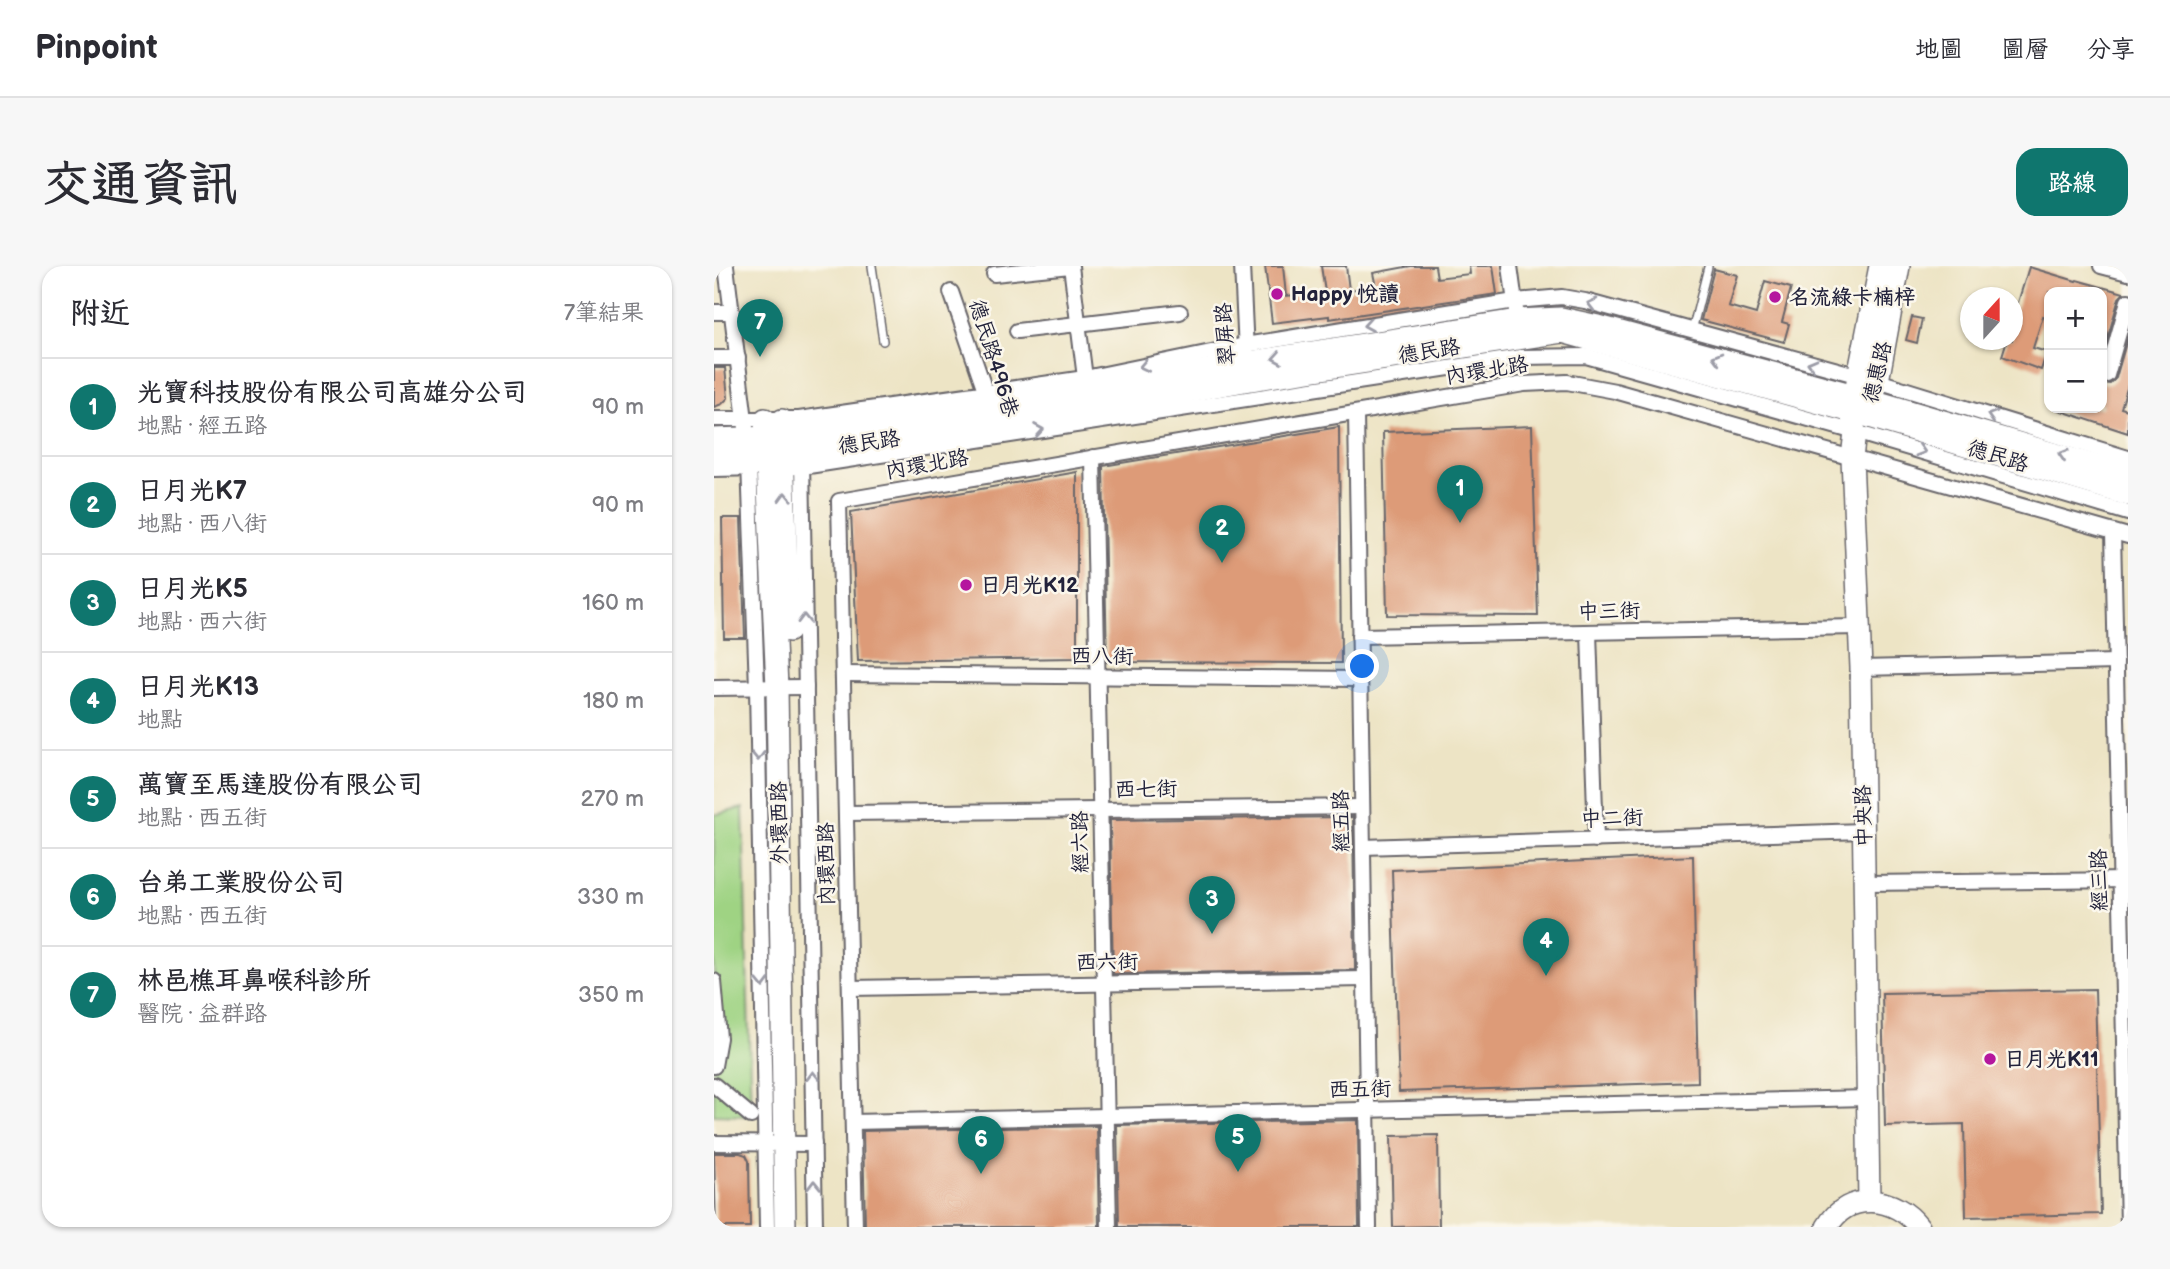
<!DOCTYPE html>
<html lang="zh-TW">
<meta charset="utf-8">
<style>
:root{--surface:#fff;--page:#f7f7f7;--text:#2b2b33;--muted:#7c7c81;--line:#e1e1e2;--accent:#0f766e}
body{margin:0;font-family:"Balsamiq Sans","LXGW WenKai TC",sans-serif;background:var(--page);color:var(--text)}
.controls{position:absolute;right:21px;top:21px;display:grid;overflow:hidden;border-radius:14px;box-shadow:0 2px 5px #0004}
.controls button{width:63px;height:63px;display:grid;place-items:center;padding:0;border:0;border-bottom:2px solid var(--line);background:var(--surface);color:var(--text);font:35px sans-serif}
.compass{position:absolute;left:1246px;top:21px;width:63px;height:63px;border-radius:50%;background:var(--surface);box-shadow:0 2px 5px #0004;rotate:21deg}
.you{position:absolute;left:649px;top:401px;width:24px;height:24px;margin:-18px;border:5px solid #fff;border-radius:50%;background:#1a73e8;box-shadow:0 0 0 10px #1a73e833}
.badge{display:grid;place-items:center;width:46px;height:46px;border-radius:50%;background:var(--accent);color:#fff;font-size:23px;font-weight:700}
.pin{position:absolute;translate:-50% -58px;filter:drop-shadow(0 2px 4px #0008)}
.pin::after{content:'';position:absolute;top:37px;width:24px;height:21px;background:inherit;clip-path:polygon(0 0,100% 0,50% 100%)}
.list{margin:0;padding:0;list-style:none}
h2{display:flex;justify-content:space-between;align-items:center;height:91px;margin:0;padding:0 28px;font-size:30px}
h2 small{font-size:23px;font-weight:400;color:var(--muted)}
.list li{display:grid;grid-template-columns:46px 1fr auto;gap:21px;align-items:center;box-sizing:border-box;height:98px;padding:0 28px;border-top:2px solid var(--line)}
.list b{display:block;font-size:26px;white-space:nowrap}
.list p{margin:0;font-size:23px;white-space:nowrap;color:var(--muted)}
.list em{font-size:23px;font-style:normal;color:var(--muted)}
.map{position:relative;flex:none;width:1414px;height:961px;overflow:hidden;border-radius:21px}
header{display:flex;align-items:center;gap:42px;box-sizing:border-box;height:98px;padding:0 35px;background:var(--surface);border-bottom:2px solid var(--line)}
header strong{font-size:33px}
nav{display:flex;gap:38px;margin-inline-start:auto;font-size:24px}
.intro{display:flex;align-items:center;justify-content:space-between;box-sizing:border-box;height:168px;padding:0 42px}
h1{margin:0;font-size:49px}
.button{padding:18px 32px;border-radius:21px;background:var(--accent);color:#fff;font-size:24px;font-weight:700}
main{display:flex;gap:42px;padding:0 42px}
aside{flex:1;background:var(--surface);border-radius:21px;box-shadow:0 2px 5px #0004}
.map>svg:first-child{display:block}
</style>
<header>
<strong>Pinpoint</strong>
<nav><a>地圖</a><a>圖層</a><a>分享</a></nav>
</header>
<div class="intro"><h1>交通資訊</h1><a class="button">路線</a></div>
<main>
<aside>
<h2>附近<small>7筆結果</small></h2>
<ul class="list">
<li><span class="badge">1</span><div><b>光寶科技股份有限公司高雄分公司</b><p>地點 · 經五路</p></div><em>90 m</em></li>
<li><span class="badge">2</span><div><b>日月光K7</b><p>地點 · 西八街</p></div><em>90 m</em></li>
<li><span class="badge">3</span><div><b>日月光K5</b><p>地點 · 西六街</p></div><em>160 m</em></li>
<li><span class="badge">4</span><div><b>日月光K13</b><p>地點</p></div><em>180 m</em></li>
<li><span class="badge">5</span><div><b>萬寶至馬達股份有限公司</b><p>地點 · 西五街</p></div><em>270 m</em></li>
<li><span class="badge">6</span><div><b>台弟工業股份公司</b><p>地點 · 西五街</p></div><em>330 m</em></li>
<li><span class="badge">7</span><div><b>林邑樵耳鼻喉科診所</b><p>醫院 · 益群路</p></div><em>350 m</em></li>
</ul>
</aside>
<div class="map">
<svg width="1414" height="961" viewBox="0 0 1414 961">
<rect width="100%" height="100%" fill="#fbf7ec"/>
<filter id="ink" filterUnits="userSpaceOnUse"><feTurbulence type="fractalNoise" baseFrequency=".0143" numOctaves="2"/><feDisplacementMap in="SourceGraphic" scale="14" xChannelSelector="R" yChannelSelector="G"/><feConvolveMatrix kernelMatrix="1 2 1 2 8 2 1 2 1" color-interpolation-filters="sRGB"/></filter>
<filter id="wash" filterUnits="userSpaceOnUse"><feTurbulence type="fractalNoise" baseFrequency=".00686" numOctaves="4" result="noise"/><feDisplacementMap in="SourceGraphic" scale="28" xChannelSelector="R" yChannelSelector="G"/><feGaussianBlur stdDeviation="1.57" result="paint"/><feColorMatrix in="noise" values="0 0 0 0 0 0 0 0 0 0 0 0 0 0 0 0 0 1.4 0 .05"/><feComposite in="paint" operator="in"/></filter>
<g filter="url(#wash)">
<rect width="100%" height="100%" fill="#ede4c5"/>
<path fill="#9fd383" stroke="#607a5f" stroke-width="2" d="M29,542L37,850L0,849V549Z"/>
<g id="blocks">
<g fill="#dd9b78">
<path d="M551,0H569L572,30L611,26L607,0H632L635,24L662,21L659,7L697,0H721L723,12L756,8L755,0H779L783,28L615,53V50L558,57Z"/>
<path d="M1315,1L1362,15L1363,14L1410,27L1405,32L1388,92V26H1335V41L1332,51L1329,50L1319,82L1333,86L1327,104L1288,90L1293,74H1298V56Z"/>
<path d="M1000,3L1023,9L1014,40L1042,48L1051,15L1077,22L1068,56L1075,58L1070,76L987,54Z"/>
<path d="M1198,51L1208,53L1203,77L1192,74Z"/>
<path d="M1414,70V119L1407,142L1414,144V167L1344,144L1345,142H1388V117L1396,118L1402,112Z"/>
<path d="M0,102H11L14,132L8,138L0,141Z"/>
<path d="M818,160L824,350L673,349L669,166Z"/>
<path d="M625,161L627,397L393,396L389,200Z"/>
<path d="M363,206V392L144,395L137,246Z"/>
<path d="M8,252H27L31,372H10Z"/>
<path d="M639,551L641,704L399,708L396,554Z"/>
<path d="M979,590L984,816L685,826L678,604Z"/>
<path d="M1381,723L1387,948L1252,951L1250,858L1171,860L1168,727Z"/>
<path d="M644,854L645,961H405L403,859Z"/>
<path d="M383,860L385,961H151L149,865Z"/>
<path d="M724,869L725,960L679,961L677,870Z"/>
<path d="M0,887H26L32,889L35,895L36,961H2Z"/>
</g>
</g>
</g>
<g filter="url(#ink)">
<use href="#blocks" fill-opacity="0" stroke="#69666b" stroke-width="2"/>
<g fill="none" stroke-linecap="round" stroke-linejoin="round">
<defs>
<g id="lane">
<path d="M158,0L169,75"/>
<path d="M978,65L994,1"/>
</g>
<g id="street">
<path d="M12,0L32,162"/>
<path d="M357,0L372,120"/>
<path d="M528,0L532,86"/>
<path d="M796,0L802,44"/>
<path d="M1387,0L1414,7"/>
<path d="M280,8L356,0"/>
<path d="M237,26L274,133"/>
<path d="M0,46H18"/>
<path d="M303,65L466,46"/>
<path d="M0,92H24"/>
<path d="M1393,109L1414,35"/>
<path d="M642,148L655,961"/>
<path d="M0,153H85L371,112L531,79L801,35L848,31L871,35L1164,115L1414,192"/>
<path d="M379,191L395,961"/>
<path d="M88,193L101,961"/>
<path d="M35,196L43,422L53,961"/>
<path d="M0,203L88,201L807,91L872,90L1141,166L1414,247"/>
<path d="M1399,266L1414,961"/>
<path d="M875,366L882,574"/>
<path d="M645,370L1146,361"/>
<path d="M1147,402L1402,396"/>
<path d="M129,408L646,413"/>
<path d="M0,422L92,421"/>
<path d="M132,547L648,541"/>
<path d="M649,581L1149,565"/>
<path d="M1151,617L1414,614"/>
<path d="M0,715L5,772L0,800"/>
<path d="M136,722L651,713"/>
<path d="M0,819L37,850"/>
<path d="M139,856L1154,832"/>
<path d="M0,877L100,878"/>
<path d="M141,961L125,235L810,118L853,116L901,125L1414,270"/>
</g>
<g id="secondary">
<path d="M1154,146L1164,115L1185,0"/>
<path d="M51,153L63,421L71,961"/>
<path d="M68,154L75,365"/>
<path d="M0,173L85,170L372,127L534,96L803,54L847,52L884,60L1140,129L1414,209"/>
<path d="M0,187L88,185L279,158L375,143L536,114L848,66L1152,150L1414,229"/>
<path d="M1155,935L1147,402L1138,192L1141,166L1137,146L1166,0"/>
<path d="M1113,961C1134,924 1182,930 1205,961"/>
</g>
</defs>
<use href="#lane" stroke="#69666b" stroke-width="10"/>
<use href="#street" stroke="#69666b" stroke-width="18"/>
<use href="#secondary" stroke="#69666b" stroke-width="24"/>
<use href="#lane" stroke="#fff" stroke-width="7"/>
<use href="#street" stroke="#fff" stroke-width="14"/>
<use href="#secondary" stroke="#fff" stroke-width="21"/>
</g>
<defs><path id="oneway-chevron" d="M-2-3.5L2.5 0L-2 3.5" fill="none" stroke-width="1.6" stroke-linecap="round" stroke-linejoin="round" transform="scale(1.75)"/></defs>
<g stroke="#9c9ca7">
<use href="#oneway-chevron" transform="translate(878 38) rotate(-166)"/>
<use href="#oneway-chevron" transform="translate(654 59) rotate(171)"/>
<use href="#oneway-chevron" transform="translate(563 92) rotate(171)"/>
<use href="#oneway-chevron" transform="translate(1003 92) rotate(-165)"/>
<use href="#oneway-chevron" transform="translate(1098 98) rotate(-165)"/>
<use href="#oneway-chevron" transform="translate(430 100) rotate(168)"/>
<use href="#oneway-chevron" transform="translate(1278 150) rotate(-163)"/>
<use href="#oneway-chevron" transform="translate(325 164) rotate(-9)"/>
<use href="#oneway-chevron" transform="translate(1207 185) rotate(17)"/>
<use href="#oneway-chevron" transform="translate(1349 189) rotate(-163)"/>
<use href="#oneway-chevron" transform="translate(71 231) rotate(-92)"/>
<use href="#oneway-chevron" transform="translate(90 353) rotate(-91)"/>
<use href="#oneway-chevron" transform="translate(44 490) rotate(89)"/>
<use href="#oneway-chevron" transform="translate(49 717) rotate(89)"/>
<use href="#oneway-chevron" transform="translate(99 810) rotate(-91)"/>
<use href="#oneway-chevron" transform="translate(100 919) rotate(-91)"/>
</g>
</g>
<g fill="#b5179e" stroke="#fbf7ec" stroke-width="2.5">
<circle cx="563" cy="28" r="7"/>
<circle cx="1061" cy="31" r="7"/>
<circle cx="252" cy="319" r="7"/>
<circle cx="1276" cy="793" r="7"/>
</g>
<g text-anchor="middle" stroke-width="5" stroke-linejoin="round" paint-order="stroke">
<g font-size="21" font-weight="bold" fill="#22223b" stroke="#fbf7ec" text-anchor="start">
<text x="577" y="35">Happy 悅讀</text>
<text x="1075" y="38">名流綠卡楠梓</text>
<text x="266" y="326">日月光K12</text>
<text x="1290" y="800">日月光K11</text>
</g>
<g font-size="21" fill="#22223b" stroke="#fbf7ec">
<text transform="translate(511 68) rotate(-94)" y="7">翠屏路</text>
<text transform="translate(715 85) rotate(-9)" y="7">德民路</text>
<text transform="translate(280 92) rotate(73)" y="7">德民路496巷</text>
<text transform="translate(773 104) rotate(-9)" y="7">內環北路</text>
<text transform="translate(1163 106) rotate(-76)" y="7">德惠路</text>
<text transform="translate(155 176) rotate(-8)" y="7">德民路</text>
<text transform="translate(1284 190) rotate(17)" y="7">德民路</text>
<text transform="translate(213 198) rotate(-10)" y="7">內環北路</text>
<text transform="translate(895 345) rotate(-1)" y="7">中三街</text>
<text transform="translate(388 390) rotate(1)" y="7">西八街</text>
<text transform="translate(432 523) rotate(-1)" y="7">西七街</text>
<text transform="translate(1149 550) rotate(-91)" y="7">中央路</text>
<text transform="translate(898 552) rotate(-2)" y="7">中二街</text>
<text transform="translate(627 555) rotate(-91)" y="7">經五路</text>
<text transform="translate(65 557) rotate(-91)" y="7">外環西路</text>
<text transform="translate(366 576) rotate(-91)" y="7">經六路</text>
<text transform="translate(112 598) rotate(-91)" y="7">內環西路</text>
<text transform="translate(1385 614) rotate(-91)" y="7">經三路</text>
<text transform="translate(393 696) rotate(-1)" y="7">西六街</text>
<text transform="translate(646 823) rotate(-1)" y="7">西五街</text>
</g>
</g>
</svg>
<div class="controls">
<button>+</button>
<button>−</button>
</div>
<svg class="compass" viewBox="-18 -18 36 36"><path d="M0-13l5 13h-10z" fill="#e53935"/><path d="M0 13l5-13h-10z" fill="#7c7c81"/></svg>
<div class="you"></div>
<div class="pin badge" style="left:746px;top:257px">1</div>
<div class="pin badge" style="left:508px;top:297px">2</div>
<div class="pin badge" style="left:498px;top:668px">3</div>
<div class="pin badge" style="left:832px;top:710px">4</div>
<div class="pin badge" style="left:524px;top:906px">5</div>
<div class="pin badge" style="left:267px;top:908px">6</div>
<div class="pin badge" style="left:46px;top:91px">7</div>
</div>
</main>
